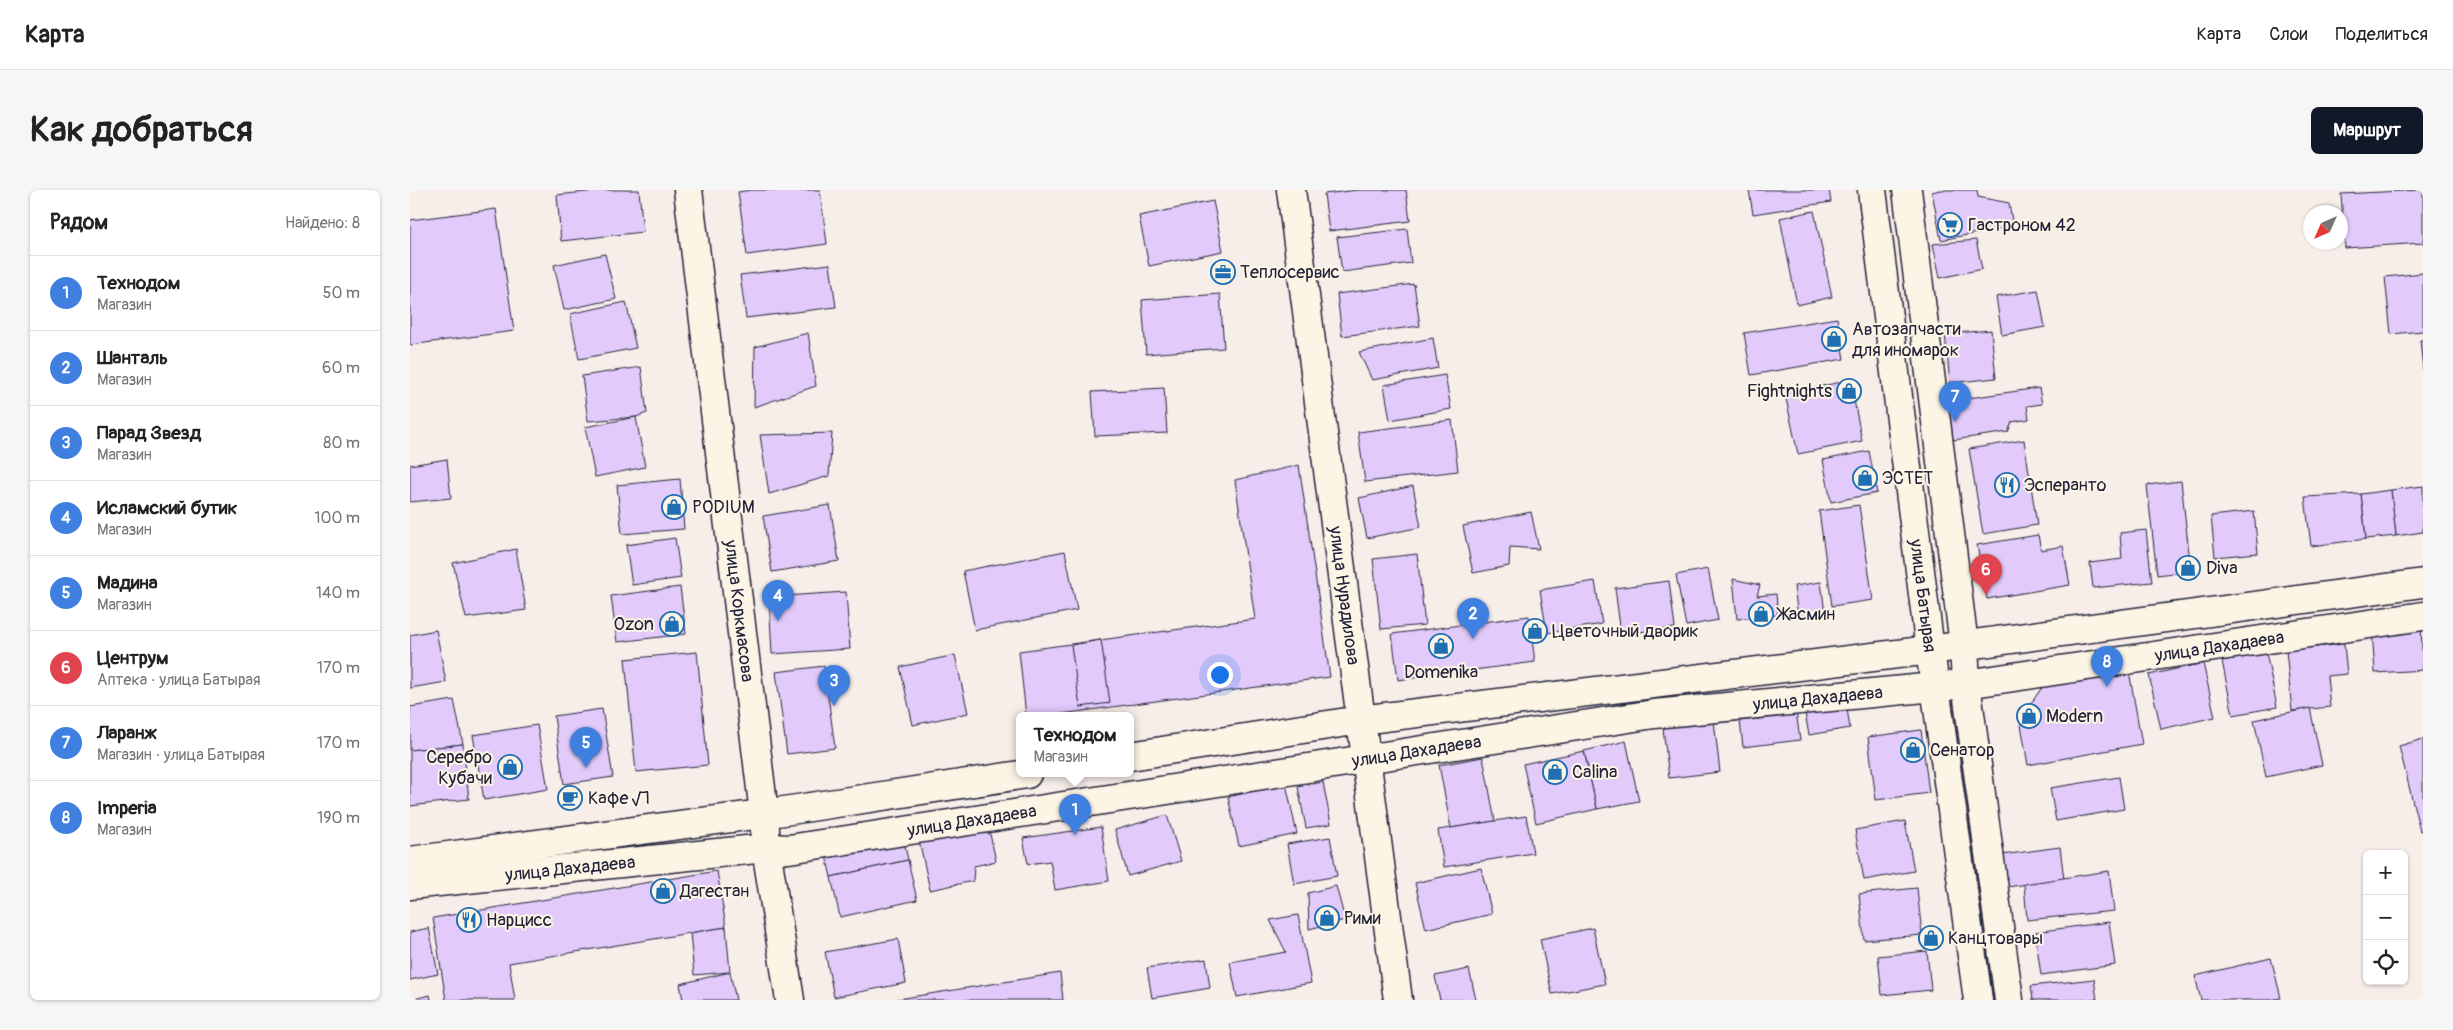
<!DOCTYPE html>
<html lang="ru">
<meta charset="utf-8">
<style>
:root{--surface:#fff;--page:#f6f6f6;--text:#222;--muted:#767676;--line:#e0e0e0;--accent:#111827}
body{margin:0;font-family:Pangolin,sans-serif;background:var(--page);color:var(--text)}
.controls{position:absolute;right:15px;bottom:15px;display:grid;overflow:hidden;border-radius:8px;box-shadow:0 1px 4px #0004}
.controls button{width:45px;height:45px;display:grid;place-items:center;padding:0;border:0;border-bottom:1px solid var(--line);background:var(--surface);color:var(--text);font:25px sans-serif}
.compass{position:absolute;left:1893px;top:15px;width:45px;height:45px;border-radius:50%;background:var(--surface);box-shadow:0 1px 4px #0004;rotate:225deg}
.you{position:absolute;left:809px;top:484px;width:18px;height:18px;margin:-12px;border:4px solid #fff;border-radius:50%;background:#1a73e8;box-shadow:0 0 0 8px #1a73e833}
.badge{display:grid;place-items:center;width:32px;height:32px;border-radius:50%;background:var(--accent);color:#fff;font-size:16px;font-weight:700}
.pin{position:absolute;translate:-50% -41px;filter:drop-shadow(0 1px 2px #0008)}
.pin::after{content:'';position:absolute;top:26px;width:18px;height:15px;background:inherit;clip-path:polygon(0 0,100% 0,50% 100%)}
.popup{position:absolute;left:606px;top:522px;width:118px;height:65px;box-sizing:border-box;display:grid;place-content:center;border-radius:8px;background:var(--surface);filter:drop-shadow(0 1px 4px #0005);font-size:16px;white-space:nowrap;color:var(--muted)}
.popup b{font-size:19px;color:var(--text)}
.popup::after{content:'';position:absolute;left:50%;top:100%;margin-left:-10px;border:10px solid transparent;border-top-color:var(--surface)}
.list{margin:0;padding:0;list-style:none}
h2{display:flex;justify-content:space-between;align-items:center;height:65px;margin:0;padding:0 20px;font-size:21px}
h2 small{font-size:16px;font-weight:400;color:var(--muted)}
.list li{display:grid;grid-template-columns:32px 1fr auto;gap:15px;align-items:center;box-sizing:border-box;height:75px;padding:0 20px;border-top:1px solid var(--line)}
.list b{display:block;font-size:19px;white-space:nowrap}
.list p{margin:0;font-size:16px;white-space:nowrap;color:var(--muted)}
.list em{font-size:16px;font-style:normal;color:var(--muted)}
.icon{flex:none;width:28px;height:28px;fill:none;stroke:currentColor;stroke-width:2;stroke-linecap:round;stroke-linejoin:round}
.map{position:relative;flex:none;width:2013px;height:810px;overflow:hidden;border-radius:8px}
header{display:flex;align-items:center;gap:30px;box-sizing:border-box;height:70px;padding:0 25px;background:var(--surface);border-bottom:1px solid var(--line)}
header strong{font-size:24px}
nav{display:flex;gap:28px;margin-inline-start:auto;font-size:18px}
.intro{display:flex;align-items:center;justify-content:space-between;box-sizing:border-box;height:120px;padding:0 30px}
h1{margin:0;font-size:35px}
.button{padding:12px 22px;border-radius:8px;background:var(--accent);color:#fff;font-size:18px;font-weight:700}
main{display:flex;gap:30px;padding:0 30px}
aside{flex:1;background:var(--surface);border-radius:8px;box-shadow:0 1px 4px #0004}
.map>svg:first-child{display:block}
</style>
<header>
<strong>Карта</strong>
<nav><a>Карта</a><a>Слои</a><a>Поделиться</a></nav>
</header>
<div class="intro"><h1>Как добраться</h1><a class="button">Маршрут</a></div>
<main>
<aside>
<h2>Рядом<small>Найдено: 8</small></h2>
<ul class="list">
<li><span class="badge" style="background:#3f7fe0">1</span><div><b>Технодом</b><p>Магазин</p></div><em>50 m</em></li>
<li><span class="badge" style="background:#3f7fe0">2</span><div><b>Шанталь</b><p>Магазин</p></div><em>60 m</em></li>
<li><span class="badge" style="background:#3f7fe0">3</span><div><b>Парад Звезд</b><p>Магазин</p></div><em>80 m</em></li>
<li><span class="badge" style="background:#3f7fe0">4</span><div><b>Исламский бутик</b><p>Магазин</p></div><em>100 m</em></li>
<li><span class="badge" style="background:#3f7fe0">5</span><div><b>Мадина</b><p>Магазин</p></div><em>140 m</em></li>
<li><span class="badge" style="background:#e0444e">6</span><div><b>Центрум</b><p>Аптека · улица Батырая</p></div><em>170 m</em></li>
<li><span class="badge" style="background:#3f7fe0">7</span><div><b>Ларанж</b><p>Магазин · улица Батырая</p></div><em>170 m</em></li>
<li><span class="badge" style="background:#3f7fe0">8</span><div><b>Imperia</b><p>Магазин</p></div><em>190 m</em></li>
</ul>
</aside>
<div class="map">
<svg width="2013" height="810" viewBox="0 0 2013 810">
<rect width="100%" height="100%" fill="#f7ede9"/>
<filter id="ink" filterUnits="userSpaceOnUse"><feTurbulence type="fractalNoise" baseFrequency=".02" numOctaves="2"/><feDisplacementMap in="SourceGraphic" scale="10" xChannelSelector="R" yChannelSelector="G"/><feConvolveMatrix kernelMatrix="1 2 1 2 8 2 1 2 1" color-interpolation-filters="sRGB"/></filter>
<g filter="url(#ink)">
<g fill="#e2cbfb" stroke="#22223b">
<path d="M195,0H229L233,42L151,51L147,5Z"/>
<path d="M341,0H410L417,54L337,65L328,2Z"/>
<path d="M948,0H996L1000,31L919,41L914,4Z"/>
<path d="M1339,0H1419L1421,12L1343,24Z"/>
<path d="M1530,0H1567L1568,7L1599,13L1603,36L1531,50L1522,2Z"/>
<path d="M2013,0V53L1935,58L1931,4Z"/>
<path d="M803,11L813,61L739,76L729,26Z"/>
<path d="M86,19L104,141L0,155V30Z"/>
<path d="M1404,21L1422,107L1387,115L1370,28Z"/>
<path d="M997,39L1001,73L932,82L927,47Z"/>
<path d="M1566,50L1572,79L1530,88L1523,54Z"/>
<path d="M195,64L206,109L154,120L144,75Z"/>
<path d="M420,74L426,117L336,128L330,85Z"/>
<path d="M2013,83V141L1981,144L1975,87Z"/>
<path d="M1004,94L1010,136L932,146L927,104Z"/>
<path d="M1628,100L1635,137L1592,145L1586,107Z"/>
<path d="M810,104L814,158L736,164L732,110Z"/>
<path d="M216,112L226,158L169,169L160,124Z"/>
<path d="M1427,128L1434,169L1341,185L1334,143Z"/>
<path d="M1581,140L1586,188L1540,193L1535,144Z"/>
<path d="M398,143L406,196L344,217L345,157Z"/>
<path d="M1023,148L1028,178L962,190L949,162Z"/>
<path d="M2010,150H2013V180Z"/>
<path d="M231,177L237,223L226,227L178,231L172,186Z"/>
<path d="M1035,185L1041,219L980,230L974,195Z"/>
<path d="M1440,190L1452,251L1388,264L1375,204Z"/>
<path d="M754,198L757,243L685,246L682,202Z"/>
<path d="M1629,198L1632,214L1617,216L1619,229L1602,232L1598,242L1543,250L1537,211Z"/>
<path d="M226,227L235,277L185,287L175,237Z"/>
<path d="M1042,230L1048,281L955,292L948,242Z"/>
<path d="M422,243L419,286L359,304L350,245Z"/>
<path d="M1614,250L1627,335L1573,344L1559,259Z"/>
<path d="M1459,261L1467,303L1421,312L1413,270Z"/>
<path d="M37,269L41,308L0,312V275Z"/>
<path d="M889,275L920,487L637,526H616L609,461L845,429L825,290Z"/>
<path d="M270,289L274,339L212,344L207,295Z"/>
<path d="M1771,291L1781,381L1747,385L1737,295Z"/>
<path d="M1003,296L1011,337L957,348L949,308Z"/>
<path d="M2013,296V342L1986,346L1981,300Z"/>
<path d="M1981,300L1986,346L1956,349L1951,304Z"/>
<path d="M1951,304L1956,349L1901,356L1895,307Z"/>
<path d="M420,315L429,371L362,382L353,326Z"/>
<path d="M1449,315L1463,410L1422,416L1409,321Z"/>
<path d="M1844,321L1848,363L1805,367L1801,326Z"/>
<path d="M1121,322L1129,359L1100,357L1099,376L1063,383L1053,336Z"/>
<path d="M1736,340L1742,392L1683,398L1680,373L1712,369L1710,343Z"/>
<path d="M1628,345L1631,360L1653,356L1660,395L1577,409L1567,355Z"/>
<path d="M265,348L271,388L222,395L216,355Z"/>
<path d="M106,359L116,420L56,428L43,373Z"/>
<path d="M655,361L667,420L565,440L553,381Z"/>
<path d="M1007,364L1015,435L971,439L963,369Z"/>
<path d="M1298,379L1308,430L1276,436L1266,385Z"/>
<path d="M1323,389L1350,395L1347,406L1366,404L1368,425L1327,429Z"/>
<path d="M1185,391L1192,434L1137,443L1130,400Z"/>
<path d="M1259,391L1265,438L1211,444L1205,398Z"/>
<path d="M1411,392L1415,423L1388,427L1384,396Z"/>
<path d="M270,397L276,444L207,452L201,406Z"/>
<path d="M436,402L440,459L362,464L359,407Z"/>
<path d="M1119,426L1125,472L988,490L982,444Z"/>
<path d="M2011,436L2013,480L1965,483L1962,440Z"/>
<path d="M26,440L36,492L0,498V445Z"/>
<path d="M691,450L700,513L670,517L661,455Z"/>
<path d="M1934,454L1937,484L1917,486L1920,517L1882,521L1876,460Z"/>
<path d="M287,462L298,575L226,582L215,469Z"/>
<path d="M1856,462L1867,517L1823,525L1812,471Z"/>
<path d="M545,465L558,523L503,535L490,477Z"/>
<path d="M1793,473L1805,527L1751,539L1739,485Z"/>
<path d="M414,476L425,558L377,564L366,482Z"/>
<path d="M1719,481L1732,554L1618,575L1610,529L1633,496Z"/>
<path d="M1434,500L1440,538L1399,545L1392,507Z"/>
<path d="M1384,507L1390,550L1333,557L1328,514Z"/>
<path d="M44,510L53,554L0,560V517Z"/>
<path d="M1900,518L1912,575L1856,587L1844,530Z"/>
<path d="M192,519L203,587L154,594L144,526Z"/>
<path d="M1304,531L1310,582L1259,588L1253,538Z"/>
<path d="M127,535L138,599L74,610L63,545Z"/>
<path d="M1511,540L1519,603L1466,610L1458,547Z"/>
<path d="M2013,549V640L2010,641L1989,556Z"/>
<path d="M1216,551L1229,611L1187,619L1174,561Z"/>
<path d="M53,554L59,609L0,616V560Z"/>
<path d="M1174,561L1187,619L1126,633L1113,574Z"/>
<path d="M1073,567L1085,631L1041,638L1029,575Z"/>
<path d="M1709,587L1714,619L1646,631L1640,598Z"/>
<path d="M913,592L921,634L896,638L888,597Z"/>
<path d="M876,594L887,644L829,656L818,607Z"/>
<path d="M757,625L771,671L718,686L705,640Z"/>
<path d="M576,626L586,671L564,676L563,691L520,700L507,641Z"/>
<path d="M1116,626L1123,663L1034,677L1028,640Z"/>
<path d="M489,629L498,670L421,687L411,644Z"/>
<path d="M1495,631L1504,681L1454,690L1445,640Z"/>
<path d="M691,637L699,691L645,700L640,671L618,674L613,648Z"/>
<path d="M920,647L927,686L884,694L877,654Z"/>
<path d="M1650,657L1654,689L1597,697L1592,665Z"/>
<path d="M498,670L507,710L430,727L421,687Z"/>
<path d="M1071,678L1082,724L1016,739L1005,693Z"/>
<path d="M307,681L316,737L99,773L105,810H36L23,728Z"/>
<path d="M1699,681L1704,721L1617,730L1614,694Z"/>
<path d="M926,696L935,730L899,739L898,703Z"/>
<path d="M1507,698L1512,745L1454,750L1449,704Z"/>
<path d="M888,725L901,793L827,807L820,772L876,762L860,730Z"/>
<path d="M1699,732L1705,775L1631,785L1625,742Z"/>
<path d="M316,737L320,782L284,785L280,743Z"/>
<path d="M19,738L28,784L0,790V742Z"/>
<path d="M1183,738L1195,794L1142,804L1130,749Z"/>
<path d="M488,749L496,793L424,807L415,762Z"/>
<path d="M1517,761L1521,800L1472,805L1468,766Z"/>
<path d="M1861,768L1871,808L1860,810H1791L1785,786Z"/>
<path d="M796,769L800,798L742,808L737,778Z"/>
<path d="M1059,779L1066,810H1030L1025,786Z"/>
<path d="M320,782L326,810H273L270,794Z"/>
<path d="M650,783L653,810H482Z"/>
<path d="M1684,789L1687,810H1623L1621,796Z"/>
<path d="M20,805L21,810H0Z"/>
</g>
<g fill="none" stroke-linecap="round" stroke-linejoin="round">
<defs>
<g id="street">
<path id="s1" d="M881,0L988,810"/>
</g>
<g id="primary">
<path id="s2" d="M278,0L354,623L356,658L380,810"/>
<path id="s3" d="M1462,0L1520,460L1568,810"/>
<path d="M1497,0L1554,455L1556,494L1599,810"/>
<path d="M720,566L950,530L1520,460L2013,393"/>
<path d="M0,671L374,621L617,584"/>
<path id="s4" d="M0,695L356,658L379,659L1244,524L1556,494L2013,426"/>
</g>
</defs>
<use href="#street" stroke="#22223b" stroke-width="31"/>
<use href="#primary" stroke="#22223b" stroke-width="31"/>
<use href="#street" stroke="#fcf5e5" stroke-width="28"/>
<use href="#primary" stroke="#fcf5e5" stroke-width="28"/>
</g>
</g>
<defs>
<symbol id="supermarket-ring" viewBox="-11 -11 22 22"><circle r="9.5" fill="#fcf5e5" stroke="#1f6fb2" stroke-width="1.5"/><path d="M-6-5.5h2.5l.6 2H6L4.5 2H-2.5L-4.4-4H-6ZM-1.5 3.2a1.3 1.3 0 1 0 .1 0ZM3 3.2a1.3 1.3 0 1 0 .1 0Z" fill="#1f6fb2"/></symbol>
<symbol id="office-ring" viewBox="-11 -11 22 22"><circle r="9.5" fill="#fcf5e5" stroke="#1f6fb2" stroke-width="1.5"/><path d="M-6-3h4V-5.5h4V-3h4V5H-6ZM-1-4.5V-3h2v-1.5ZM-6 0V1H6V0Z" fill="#1f6fb2"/></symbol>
<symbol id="shop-ring" viewBox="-11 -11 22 22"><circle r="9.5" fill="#fcf5e5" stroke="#1f6fb2" stroke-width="1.5"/><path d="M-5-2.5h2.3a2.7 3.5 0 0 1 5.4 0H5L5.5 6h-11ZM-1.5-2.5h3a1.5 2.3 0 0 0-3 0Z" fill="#1f6fb2"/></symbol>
<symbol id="restaurant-ring" viewBox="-11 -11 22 22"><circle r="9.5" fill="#fcf5e5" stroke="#1f6fb2" stroke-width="1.5"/><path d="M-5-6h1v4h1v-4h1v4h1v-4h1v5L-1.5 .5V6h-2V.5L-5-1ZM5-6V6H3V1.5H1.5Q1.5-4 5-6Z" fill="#1f6fb2"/></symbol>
<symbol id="cafe-ring" viewBox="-11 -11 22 22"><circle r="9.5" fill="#fcf5e5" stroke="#1f6fb2" stroke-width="1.5"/><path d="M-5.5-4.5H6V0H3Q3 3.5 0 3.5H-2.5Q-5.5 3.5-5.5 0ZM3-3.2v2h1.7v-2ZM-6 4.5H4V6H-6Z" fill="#1f6fb2"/></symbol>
</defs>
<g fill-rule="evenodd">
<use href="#supermarket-ring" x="1526" y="21" width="28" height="28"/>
<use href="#office-ring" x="799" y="68" width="28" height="28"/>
<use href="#shop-ring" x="1410" y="135" width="28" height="28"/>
<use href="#shop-ring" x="1425" y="187" width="28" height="28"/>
<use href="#shop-ring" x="1441" y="274" width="28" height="28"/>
<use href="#restaurant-ring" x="1583" y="281" width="28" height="28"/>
<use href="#shop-ring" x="250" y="303" width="28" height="28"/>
<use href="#shop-ring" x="1764" y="364" width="28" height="28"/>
<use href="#shop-ring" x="1337" y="410" width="28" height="28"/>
<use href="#shop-ring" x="248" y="420" width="28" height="28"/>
<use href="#shop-ring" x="1111" y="427" width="28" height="28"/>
<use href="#shop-ring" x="1017" y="442" width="28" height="28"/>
<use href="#shop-ring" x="1605" y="512" width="28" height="28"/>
<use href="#shop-ring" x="1489" y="546" width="28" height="28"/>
<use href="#shop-ring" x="86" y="563" width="28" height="28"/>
<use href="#shop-ring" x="1131" y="568" width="28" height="28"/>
<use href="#cafe-ring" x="146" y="594" width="28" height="28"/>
<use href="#shop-ring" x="239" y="687" width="28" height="28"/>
<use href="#shop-ring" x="903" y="714" width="28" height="28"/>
<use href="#restaurant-ring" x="45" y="716" width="28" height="28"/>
<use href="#shop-ring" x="1507" y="734" width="28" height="28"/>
</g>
<g text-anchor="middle" stroke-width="4" stroke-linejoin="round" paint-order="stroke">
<g font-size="18" fill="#22223b" stroke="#fcf5e5" text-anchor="start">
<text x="1558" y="41">Гастроном 42</text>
<text x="830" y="88">Теплосервис</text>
<text x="1442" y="145">Автозапчасти<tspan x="1442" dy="21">для иномарок</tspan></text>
<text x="1422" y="207" text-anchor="end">Fightnights</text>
<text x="1472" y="294">ЭСТЕТ</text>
<text x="1614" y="301">Эсперанто</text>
<text x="282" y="323">PODIUM</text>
<text x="1796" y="384">Diva</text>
<text x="1368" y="430">Жасмин</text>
<text x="244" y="440" text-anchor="end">Ozon</text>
<text x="1142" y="447">Цветочный дворик</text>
<text x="1031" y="488" text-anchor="middle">Domenika</text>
<text x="1636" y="532">Modern</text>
<text x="1520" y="566">Сенатор</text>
<text x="82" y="573" text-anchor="end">Серебро<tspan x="82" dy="21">Кубачи</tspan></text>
<text x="1162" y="588">Calina</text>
<text x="178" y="614">Кафе √1</text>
<text x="270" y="707">Дагестан</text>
<text x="934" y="734">Рими</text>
<text x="76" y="736">Нарцисс</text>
<text x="1538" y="754">Канцтовары</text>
</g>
<g font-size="18" fill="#22223b" stroke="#fcf5e5">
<text dy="6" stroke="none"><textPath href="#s1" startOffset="409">улица Нурадилова</textPath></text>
<text dy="6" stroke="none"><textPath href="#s3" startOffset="409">улица Батырая</textPath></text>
<text dy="6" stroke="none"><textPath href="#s2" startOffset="424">улица Коркмасова</textPath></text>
<text dy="6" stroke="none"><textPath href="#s4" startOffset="1826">улица Дахадаева</textPath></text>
<text dy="6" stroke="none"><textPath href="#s4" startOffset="1421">улица Дахадаева</textPath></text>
<text dy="6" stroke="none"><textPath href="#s4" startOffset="1016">улица Дахадаева</textPath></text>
<text dy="6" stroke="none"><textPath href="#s4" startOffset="566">улица Дахадаева</textPath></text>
<text dy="6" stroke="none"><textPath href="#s4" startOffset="161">улица Дахадаева</textPath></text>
</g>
</g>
</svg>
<div class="controls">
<button>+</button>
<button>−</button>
<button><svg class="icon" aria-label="locate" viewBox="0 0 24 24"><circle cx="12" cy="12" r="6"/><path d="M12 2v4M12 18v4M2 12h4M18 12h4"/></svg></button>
</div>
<svg class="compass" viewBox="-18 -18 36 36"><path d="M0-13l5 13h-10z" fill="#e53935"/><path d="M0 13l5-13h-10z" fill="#767676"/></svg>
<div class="you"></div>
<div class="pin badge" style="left:665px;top:645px;background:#3f7fe0">1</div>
<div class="popup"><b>Технодом</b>Магазин</div>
<div class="pin badge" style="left:1063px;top:449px;background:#3f7fe0">2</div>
<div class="pin badge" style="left:424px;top:516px;background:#3f7fe0">3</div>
<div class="pin badge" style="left:368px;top:431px;background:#3f7fe0">4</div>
<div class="pin badge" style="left:176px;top:578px;background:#3f7fe0">5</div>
<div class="pin badge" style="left:1576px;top:405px;background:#e0444e">6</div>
<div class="pin badge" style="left:1545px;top:232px;background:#3f7fe0">7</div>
<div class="pin badge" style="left:1697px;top:497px;background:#3f7fe0">8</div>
</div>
</main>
